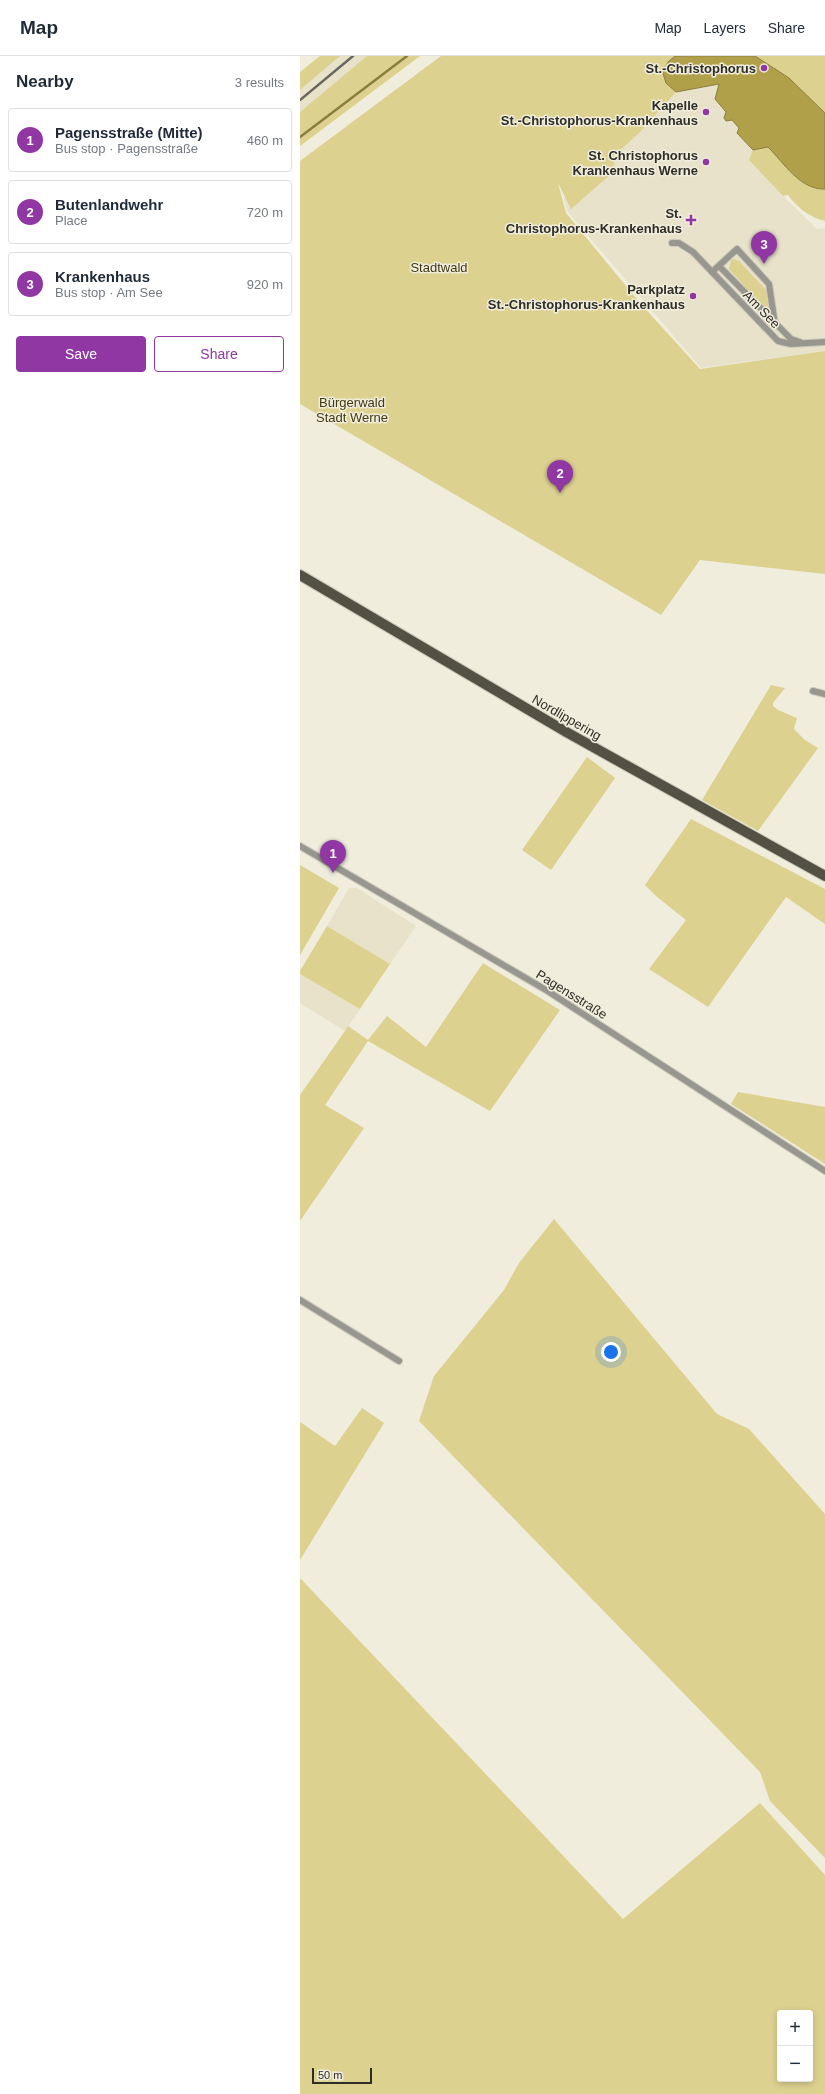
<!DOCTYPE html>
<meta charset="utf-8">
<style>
:root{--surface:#fff;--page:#f6f6f7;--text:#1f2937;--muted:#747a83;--line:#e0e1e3;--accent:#9037a4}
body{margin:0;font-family:Arial,sans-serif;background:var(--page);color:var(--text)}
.controls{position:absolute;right:12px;bottom:12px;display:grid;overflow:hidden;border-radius:4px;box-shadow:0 2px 6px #0003}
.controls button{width:36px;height:36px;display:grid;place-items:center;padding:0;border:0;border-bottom:1px solid var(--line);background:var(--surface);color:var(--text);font:20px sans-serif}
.scale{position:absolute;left:12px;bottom:10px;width:60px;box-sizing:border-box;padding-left:4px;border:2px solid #2e2d26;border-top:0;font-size:11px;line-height:14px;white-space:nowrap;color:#2e2d26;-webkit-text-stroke:3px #f0eddc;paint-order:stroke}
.you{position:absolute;left:311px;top:1296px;width:14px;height:14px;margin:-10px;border:3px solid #fff;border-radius:50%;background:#1a73e8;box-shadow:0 0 0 6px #1a73e833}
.badge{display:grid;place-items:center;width:26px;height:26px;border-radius:50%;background:var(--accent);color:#fff;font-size:13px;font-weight:700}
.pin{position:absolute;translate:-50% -33px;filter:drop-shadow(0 1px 2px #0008)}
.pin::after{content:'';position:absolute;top:21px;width:14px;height:12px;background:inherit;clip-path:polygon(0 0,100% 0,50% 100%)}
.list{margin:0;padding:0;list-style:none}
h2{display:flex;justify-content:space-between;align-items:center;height:52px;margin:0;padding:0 16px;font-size:17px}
h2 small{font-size:13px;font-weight:400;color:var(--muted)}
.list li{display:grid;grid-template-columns:26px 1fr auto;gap:12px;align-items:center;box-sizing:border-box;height:64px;margin:0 8px 8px;padding:0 8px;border:1px solid var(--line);border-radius:4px}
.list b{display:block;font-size:15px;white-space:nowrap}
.list p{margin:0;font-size:13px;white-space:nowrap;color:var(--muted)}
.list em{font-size:13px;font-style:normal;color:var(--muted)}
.actions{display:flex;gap:8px;padding:12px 16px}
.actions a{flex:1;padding:9px 0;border:1px solid var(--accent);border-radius:4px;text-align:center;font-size:14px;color:var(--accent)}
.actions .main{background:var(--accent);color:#fff}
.map{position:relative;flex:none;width:525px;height:2038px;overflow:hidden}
header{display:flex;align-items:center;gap:24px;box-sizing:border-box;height:56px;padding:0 20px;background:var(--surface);border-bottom:1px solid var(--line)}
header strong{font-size:19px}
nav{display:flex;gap:22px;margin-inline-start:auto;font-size:14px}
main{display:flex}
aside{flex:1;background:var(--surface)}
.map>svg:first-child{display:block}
</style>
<header>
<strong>Map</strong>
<nav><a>Map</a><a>Layers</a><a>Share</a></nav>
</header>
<main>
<aside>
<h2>Nearby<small>3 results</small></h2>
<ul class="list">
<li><span class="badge">1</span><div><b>Pagensstraße (Mitte)</b><p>Bus stop · Pagensstraße</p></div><em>460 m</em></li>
<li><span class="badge">2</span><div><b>Butenlandwehr</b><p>Place</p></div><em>720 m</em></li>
<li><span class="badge">3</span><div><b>Krankenhaus</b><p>Bus stop · Am See</p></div><em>920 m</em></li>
</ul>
<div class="actions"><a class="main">Save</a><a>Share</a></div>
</aside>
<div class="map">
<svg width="525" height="2038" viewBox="0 0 525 2038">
<rect width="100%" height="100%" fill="#f0eddc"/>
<g fill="#e7e2c9">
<path d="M40,0H67L0,56V34Z"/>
<path d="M420,28L415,43L439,72L437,77L453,94L450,104L483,140L517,173L525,172V295L401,312L268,156L264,143L376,36Z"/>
<path d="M49,832H57L116,870L90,908L27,870Z"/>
<path d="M0,918L60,953L45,975L0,947Z"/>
</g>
<g fill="#ddd190" fill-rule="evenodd">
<path d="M20,0H40L0,34V16Z"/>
<path d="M67,0H120L0,90V56Z"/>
<path d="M141,0H375L368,6L373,34L376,36L340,76L311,103L315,108L311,112L317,118L315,120L311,118L271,153L258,127L266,157L340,247L400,313L525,295V518L400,504L361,559L0,348V105Z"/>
<path d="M455,0H525V57L489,22Z"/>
<path d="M468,90C483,107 501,134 525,133V165C510,162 497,151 488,139L483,140L449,104L453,94Z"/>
<path d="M433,203L439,205L466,234L469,253L465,252L429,213L431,205Z"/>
<path d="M471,629L485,632L473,647V650L478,654L497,662L494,673L505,684L518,692L458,775L402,744Z"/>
<path d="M287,701L315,722L251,814L222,794Z"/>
<path d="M391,763L525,833V868L486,841L408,951L349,913L386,864L357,841L345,829Z"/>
<path d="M0,809L39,832L0,899Z"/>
<path d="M27,870L90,908L60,953L0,918V915Z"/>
<path d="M183,907L260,954L190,1055L68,985L25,1049L64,1072L0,1165V1039L45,975L48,970L68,984L87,960L126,991Z"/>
<path d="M438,1036L525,1051V1108L431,1048Z"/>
<path d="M254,1163L417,1358L449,1373L525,1458V1802L470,1745L460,1716L119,1365L134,1320L204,1234L219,1207Z"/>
<path d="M62,1352L84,1367L0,1504V1366L35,1390Z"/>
<path d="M0,1522L323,1863L460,1747L525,1819V2038H0ZM480,1957H510V2023H480Z"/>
</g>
<path fill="#b1a04a" stroke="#8a7e3f" d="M375,0H455L489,22L525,57V133C500,134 484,107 468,91L453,94L437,77L439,72L432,64L426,65L424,62L426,56L415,43L419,28L376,36L366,27L363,17L368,6Z"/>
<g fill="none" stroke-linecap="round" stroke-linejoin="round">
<path stroke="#8a7e3f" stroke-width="2.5" d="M0,81L107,0"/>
<defs>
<g id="minor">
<path d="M372,187H379L393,196L478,285L491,288L525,286"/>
<path d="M419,210L491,283L500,286"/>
<path d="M412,216L437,193L469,228L475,268"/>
<path d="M513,635L525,638"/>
<path d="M0,790L246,934L525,1115"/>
<path d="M0,1244L99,1305"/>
</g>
<path id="primary" d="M0,519L268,677L525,820"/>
</defs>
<use href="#minor" stroke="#cdcabb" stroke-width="8"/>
<use href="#primary" stroke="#cdcabb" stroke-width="12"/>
<use href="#minor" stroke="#97968f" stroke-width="6"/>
<use href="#primary" stroke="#535044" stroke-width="10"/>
<path stroke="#6a685e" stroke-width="2.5" d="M0,44L53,0"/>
</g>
<g fill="#9037a4" stroke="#f0eddc" stroke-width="1.5">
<circle cx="464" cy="12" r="4"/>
<circle cx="406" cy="56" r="4"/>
<circle cx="406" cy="106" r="4"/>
<path d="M389 158h4v4h4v4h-4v4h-4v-4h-4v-4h4z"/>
<circle cx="393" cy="240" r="4"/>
</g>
<g text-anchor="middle" stroke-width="3" stroke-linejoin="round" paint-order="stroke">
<g font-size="13" font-weight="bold" fill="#2e2d26" stroke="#f0eddc" text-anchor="end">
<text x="456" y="17">St.-Christophorus</text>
<text x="398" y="54">Kapelle<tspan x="398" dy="15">St.-Christophorus-Krankenhaus</tspan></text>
<text x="398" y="104">St. Christophorus<tspan x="398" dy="15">Krankenhaus Werne</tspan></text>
<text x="382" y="162">St.<tspan x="382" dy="15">Christophorus-Krankenhaus</tspan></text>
<text x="385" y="238">Parkplatz<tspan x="385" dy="15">St.-Christophorus-Krankenhaus</tspan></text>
</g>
<g font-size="13" fill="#403913" stroke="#f0eddc">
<text x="139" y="216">Stadtwald</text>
<text x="52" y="351">Bürgerwald<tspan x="52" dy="15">Stadt Werne</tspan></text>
</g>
<g font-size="13" fill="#2e2d26" stroke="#f0eddc">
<text transform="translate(462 253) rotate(46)" y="5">Am See</text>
<text transform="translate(267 661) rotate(30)" y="5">Nordlippering</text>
<text transform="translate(272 938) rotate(32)" y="5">Pagensstraße</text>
</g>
</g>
</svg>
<div class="controls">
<button>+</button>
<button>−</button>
</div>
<div class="scale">50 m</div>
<div class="you"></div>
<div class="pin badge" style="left:33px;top:817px">1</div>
<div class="pin badge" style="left:260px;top:437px">2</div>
<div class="pin badge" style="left:464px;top:208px">3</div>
</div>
</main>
